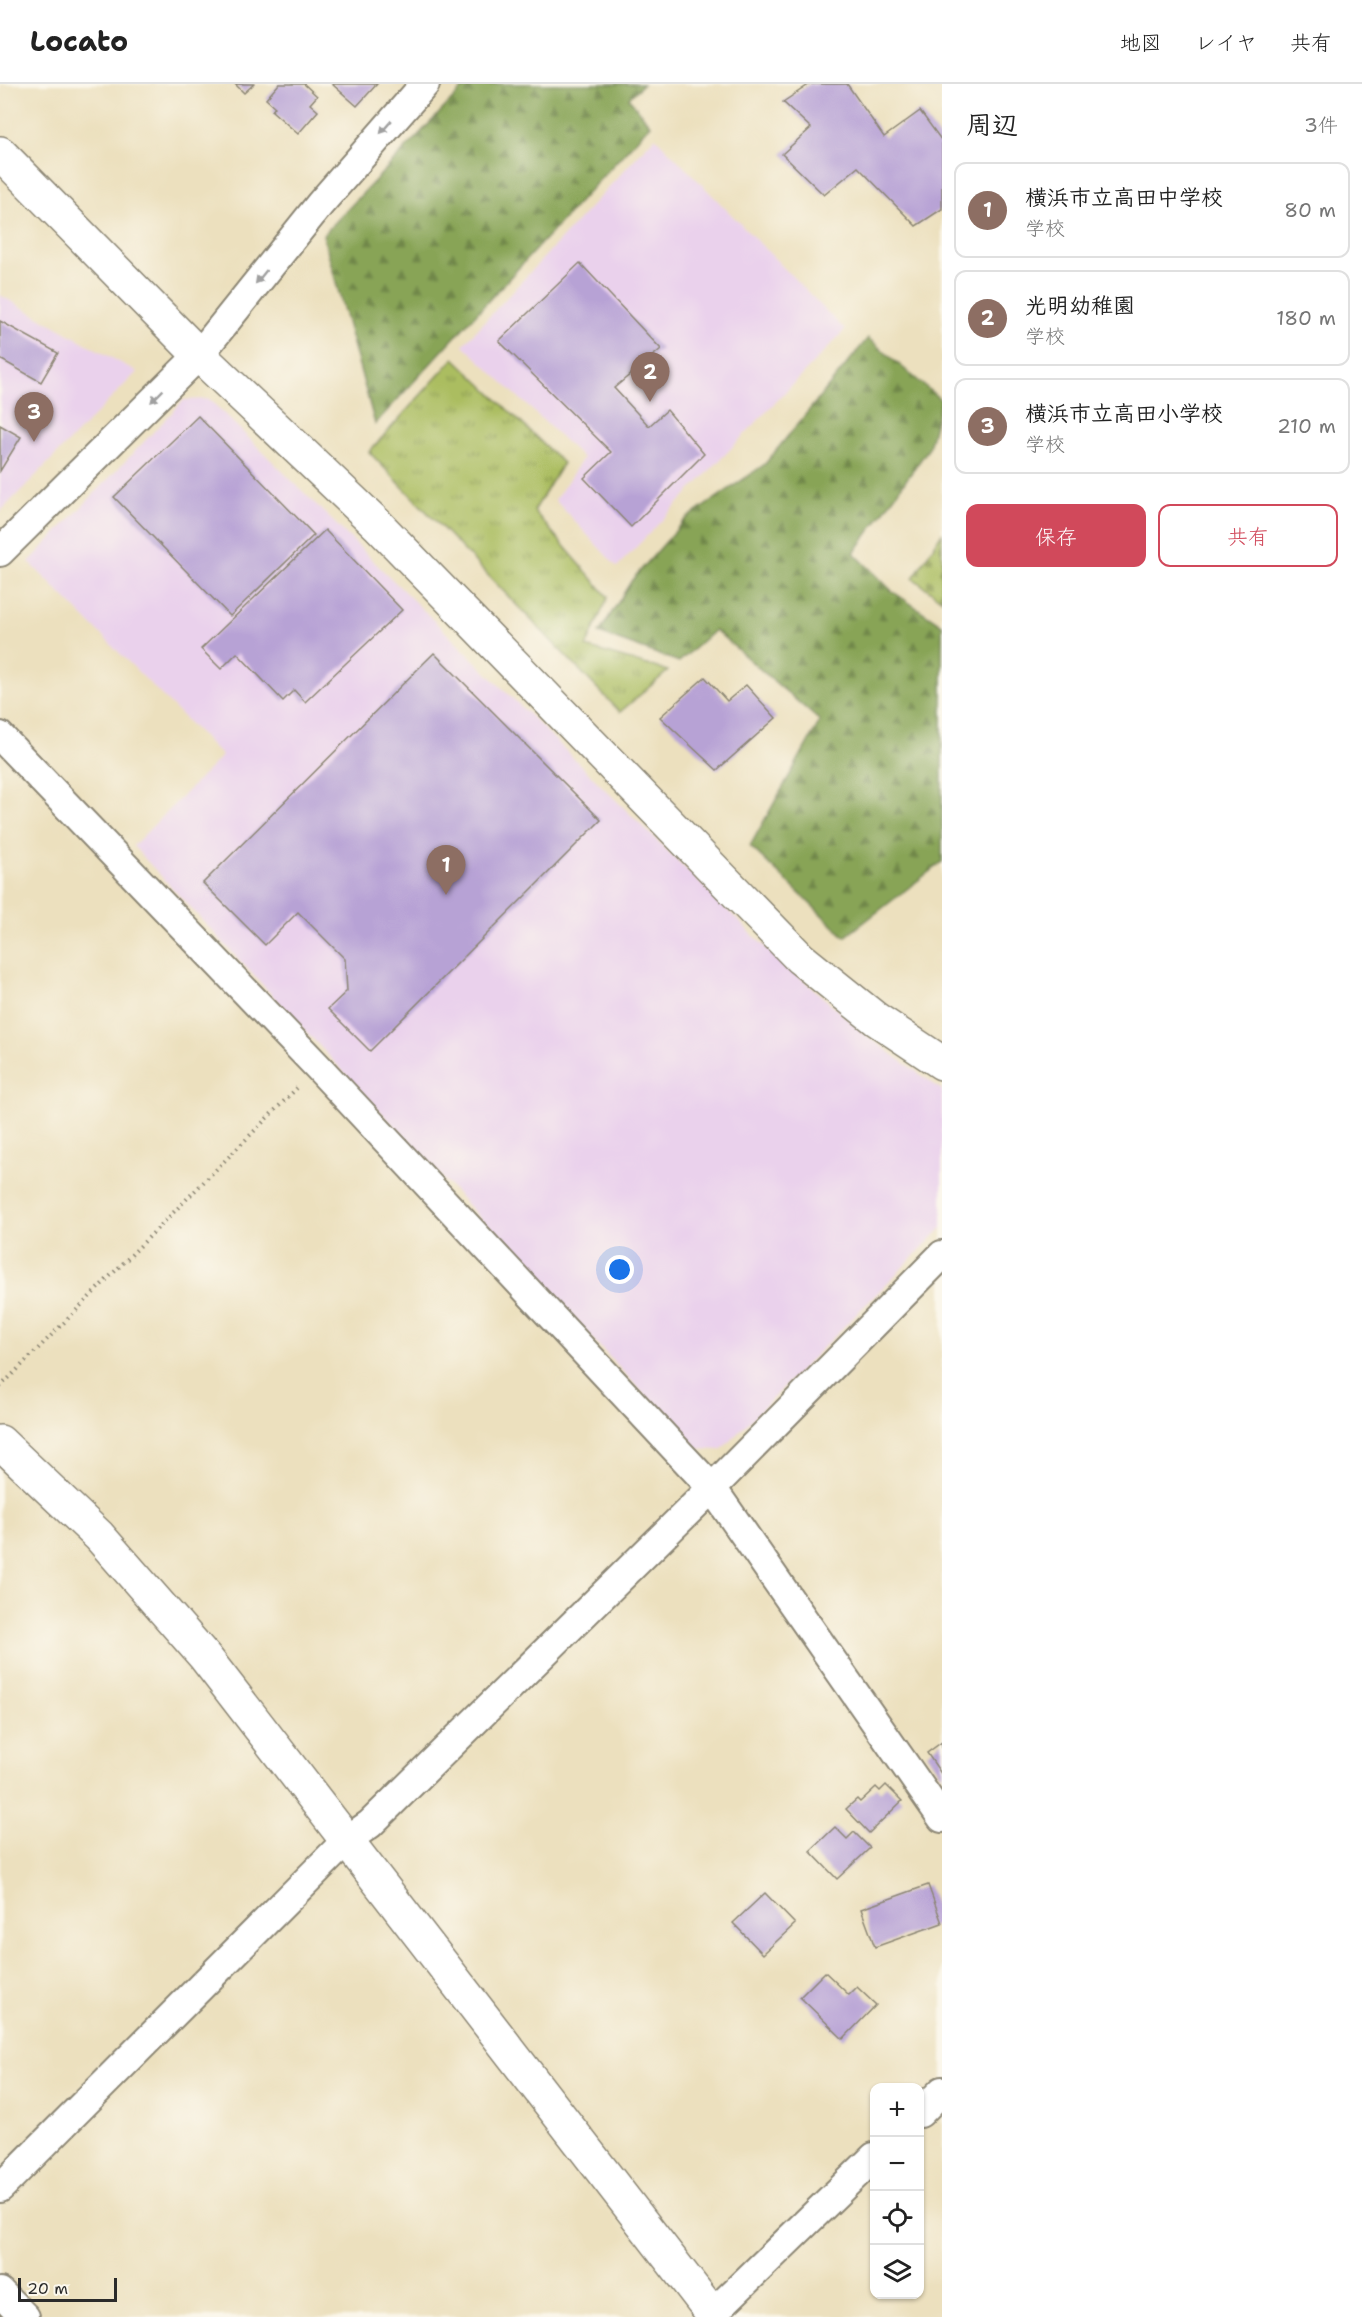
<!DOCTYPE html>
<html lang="ja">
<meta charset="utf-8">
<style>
:root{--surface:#fff;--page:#f6f6f6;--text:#222;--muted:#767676;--line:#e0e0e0;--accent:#d1495b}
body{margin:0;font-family:"Shantell Sans","Klee One",sans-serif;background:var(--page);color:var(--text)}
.controls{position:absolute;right:18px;bottom:18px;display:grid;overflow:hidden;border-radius:12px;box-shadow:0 2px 4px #0004}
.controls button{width:54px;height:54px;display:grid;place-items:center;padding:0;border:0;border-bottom:2px solid var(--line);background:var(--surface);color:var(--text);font:30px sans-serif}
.scale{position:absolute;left:18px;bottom:15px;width:99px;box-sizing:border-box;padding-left:6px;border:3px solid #2b2b2b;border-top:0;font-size:16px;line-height:21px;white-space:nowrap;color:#2b2b2b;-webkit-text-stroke:4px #fbf7ec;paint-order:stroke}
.you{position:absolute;left:620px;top:1186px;width:21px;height:21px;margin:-15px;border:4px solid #fff;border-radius:50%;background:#1a73e8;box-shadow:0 0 0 9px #1a73e833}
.badge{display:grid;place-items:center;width:39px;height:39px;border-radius:50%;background:var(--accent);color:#fff;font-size:20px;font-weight:700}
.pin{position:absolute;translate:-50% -50px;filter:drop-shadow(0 2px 3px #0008)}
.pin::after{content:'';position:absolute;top:32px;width:21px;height:18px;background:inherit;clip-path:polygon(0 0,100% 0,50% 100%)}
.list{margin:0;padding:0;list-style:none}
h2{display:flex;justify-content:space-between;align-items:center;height:78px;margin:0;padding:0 24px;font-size:26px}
h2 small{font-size:20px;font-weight:400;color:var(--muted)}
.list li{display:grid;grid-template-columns:39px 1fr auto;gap:18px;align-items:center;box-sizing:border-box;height:96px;margin:0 12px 12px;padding:0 12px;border:2px solid var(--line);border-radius:12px}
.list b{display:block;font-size:22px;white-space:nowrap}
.list p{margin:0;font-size:20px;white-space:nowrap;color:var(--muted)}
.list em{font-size:20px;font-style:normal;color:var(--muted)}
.actions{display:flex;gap:12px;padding:18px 24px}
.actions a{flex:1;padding:14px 0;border:2px solid var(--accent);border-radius:12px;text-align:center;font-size:21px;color:var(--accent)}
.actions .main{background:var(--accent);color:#fff}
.icon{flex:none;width:33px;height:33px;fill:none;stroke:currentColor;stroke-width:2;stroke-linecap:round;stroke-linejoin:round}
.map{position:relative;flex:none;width:942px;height:2233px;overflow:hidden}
header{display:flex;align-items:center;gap:36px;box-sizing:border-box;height:84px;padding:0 30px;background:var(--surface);border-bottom:2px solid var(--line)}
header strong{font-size:28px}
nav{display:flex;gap:33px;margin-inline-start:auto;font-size:21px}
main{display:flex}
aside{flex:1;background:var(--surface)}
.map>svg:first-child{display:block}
</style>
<header>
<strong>Locato</strong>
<nav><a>地図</a><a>レイヤ</a><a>共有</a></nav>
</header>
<main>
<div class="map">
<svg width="942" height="2233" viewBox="0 0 942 2233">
<defs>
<pattern id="grass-tufts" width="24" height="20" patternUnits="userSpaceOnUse" patternTransform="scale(1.5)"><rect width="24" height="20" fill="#abbd61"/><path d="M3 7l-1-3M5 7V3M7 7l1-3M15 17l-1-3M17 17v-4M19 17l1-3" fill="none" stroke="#8b9a50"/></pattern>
<pattern id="forest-firs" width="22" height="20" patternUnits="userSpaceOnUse" patternTransform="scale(1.5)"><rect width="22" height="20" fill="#88a457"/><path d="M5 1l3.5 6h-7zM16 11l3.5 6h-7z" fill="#6f8648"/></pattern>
<pattern id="cemetery-stones" width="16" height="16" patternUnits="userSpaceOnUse" patternTransform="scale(1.5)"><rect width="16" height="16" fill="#abbd61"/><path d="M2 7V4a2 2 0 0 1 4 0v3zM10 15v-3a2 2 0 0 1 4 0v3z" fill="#8b9a50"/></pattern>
</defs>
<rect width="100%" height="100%" fill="#fbf7ec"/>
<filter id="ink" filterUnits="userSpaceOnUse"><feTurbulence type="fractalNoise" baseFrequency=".0167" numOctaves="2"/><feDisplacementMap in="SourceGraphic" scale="12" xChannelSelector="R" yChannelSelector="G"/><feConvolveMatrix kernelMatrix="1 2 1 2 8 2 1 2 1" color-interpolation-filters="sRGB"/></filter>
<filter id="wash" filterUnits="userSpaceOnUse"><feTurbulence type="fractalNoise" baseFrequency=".008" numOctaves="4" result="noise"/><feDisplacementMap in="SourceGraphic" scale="24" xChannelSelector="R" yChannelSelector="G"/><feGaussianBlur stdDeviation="1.35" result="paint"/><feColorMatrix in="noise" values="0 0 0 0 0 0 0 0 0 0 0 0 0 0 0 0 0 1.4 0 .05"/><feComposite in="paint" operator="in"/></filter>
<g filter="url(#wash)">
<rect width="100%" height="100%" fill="#ece0be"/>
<g fill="#ead1ec">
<path d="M655,53L845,246L617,483L555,416L583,374L463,261Z"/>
<path d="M0,211L137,288L0,428Z"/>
<path d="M209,315L762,860L871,955L942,1006V1144L721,1366L695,1365L133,762L222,672L29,478L184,316Z"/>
</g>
<path fill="url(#grass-tufts)" stroke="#6b7446" stroke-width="1.5" d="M454,274L563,379L534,427L608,513L586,563L668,587L620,628L369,368Z"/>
<g fill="url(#forest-firs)" stroke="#5a6841" stroke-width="1.5">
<path d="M467,0H643L629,14L650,41L375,340L323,151Z"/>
<path d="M868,254L941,316L929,364L854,469L892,507L942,541V778L845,853L750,762L820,637L715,546L679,578L599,549L632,496L686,435L765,380Z"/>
</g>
<path fill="url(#cemetery-stones)" stroke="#6b7446" stroke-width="1.5" d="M942,449V516L913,494Z"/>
<g id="blocks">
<g fill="#b7a2d5">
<path d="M235,0H254L244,9Z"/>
<path d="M279,0H304L317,12L310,20L318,27L298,50L272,27L275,23L266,15Z"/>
<path d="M332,0H377L357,22Z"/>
<path d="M810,0H847L884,53L920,27L942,57V125L916,142L858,83L824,111L782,70L811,44L783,18Z"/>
<path d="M580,179L661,265L614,304L649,342L667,326L704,370L631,443L584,394L611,368L499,257Z"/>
<path d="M0,237L58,269L41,298L0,275Z"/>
<path d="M198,332L314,451L230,532L114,413Z"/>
<path d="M0,341L21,353L0,387Z"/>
<path d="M325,446L402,526L305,618L294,606L283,617L237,569L221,585L201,565Z"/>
<path d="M434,569L601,736L370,967L328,925L347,907L345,875L298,828L265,861L203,799Z"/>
<path d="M705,593L727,617L746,601L776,634L717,686L660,633Z"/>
<path d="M942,1658V1691L927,1669Z"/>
<path d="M886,1701L902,1717L869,1749L846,1725L857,1715L860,1718L876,1703L880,1707Z"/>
<path d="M835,1743L847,1755L854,1748L870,1764L837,1795L810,1767Z"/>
<path d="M928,1801L942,1839L875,1863L861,1825Z"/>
<path d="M765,1809L795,1840L763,1870L733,1839Z"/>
<path d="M825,1888L849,1911L857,1903L876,1921L843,1955L800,1913Z"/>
</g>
</g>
</g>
<g filter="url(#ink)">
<use href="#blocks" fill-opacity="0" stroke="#8c8674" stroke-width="1.5"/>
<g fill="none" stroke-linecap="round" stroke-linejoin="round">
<defs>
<g id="street">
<path d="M0,468L199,271L320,120L425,0"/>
<path d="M0,652L318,983L712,1404L942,1734"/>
<path d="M920,2029L942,2007"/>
<path d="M0,2104L347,1756L370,1740L712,1404L942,1171"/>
<path d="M0,2208L25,2233"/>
<path d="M709,2233L874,2073"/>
</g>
<g id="secondary">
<path d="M0,69L199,271L378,441L800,874L876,935L942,979"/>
<path d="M0,1358L99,1452L205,1573L715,2233"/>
</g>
</defs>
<use href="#street" stroke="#8c8674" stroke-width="32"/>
<use href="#secondary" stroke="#8c8674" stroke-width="36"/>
<path stroke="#8c8674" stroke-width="4" stroke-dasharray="1.5 4.5" stroke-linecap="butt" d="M0,1303L297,1004"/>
<use href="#street" stroke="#fff" stroke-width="28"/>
<use href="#secondary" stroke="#fff" stroke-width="33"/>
</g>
<defs><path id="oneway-solid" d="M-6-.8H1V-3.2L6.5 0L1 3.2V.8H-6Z" transform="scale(1.5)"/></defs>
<g fill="#a0a0a0">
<use href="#oneway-solid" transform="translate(386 43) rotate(131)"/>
<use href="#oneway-solid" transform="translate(261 193) rotate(129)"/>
<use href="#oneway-solid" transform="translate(157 312) rotate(135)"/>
</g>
</g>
</svg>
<div class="controls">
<button>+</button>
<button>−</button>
<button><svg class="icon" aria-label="locate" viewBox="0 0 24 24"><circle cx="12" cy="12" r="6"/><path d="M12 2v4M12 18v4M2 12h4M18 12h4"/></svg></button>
<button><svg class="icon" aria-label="layers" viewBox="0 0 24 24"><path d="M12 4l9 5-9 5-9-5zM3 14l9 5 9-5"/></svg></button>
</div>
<div class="scale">20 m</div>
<div class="you"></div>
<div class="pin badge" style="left:446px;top:811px;background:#8d6e63">1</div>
<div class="pin badge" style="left:650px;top:318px;background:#8d6e63">2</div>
<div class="pin badge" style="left:34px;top:358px;background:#8d6e63">3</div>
</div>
<aside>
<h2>周辺<small>3件</small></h2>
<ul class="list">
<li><span class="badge" style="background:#8d6e63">1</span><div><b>横浜市立高田中学校</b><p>学校</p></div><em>80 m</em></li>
<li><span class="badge" style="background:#8d6e63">2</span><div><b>光明幼稚園</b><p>学校</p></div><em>180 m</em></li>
<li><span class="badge" style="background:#8d6e63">3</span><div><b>横浜市立高田小学校</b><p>学校</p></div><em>210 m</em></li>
</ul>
<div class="actions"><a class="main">保存</a><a>共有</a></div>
</aside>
</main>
